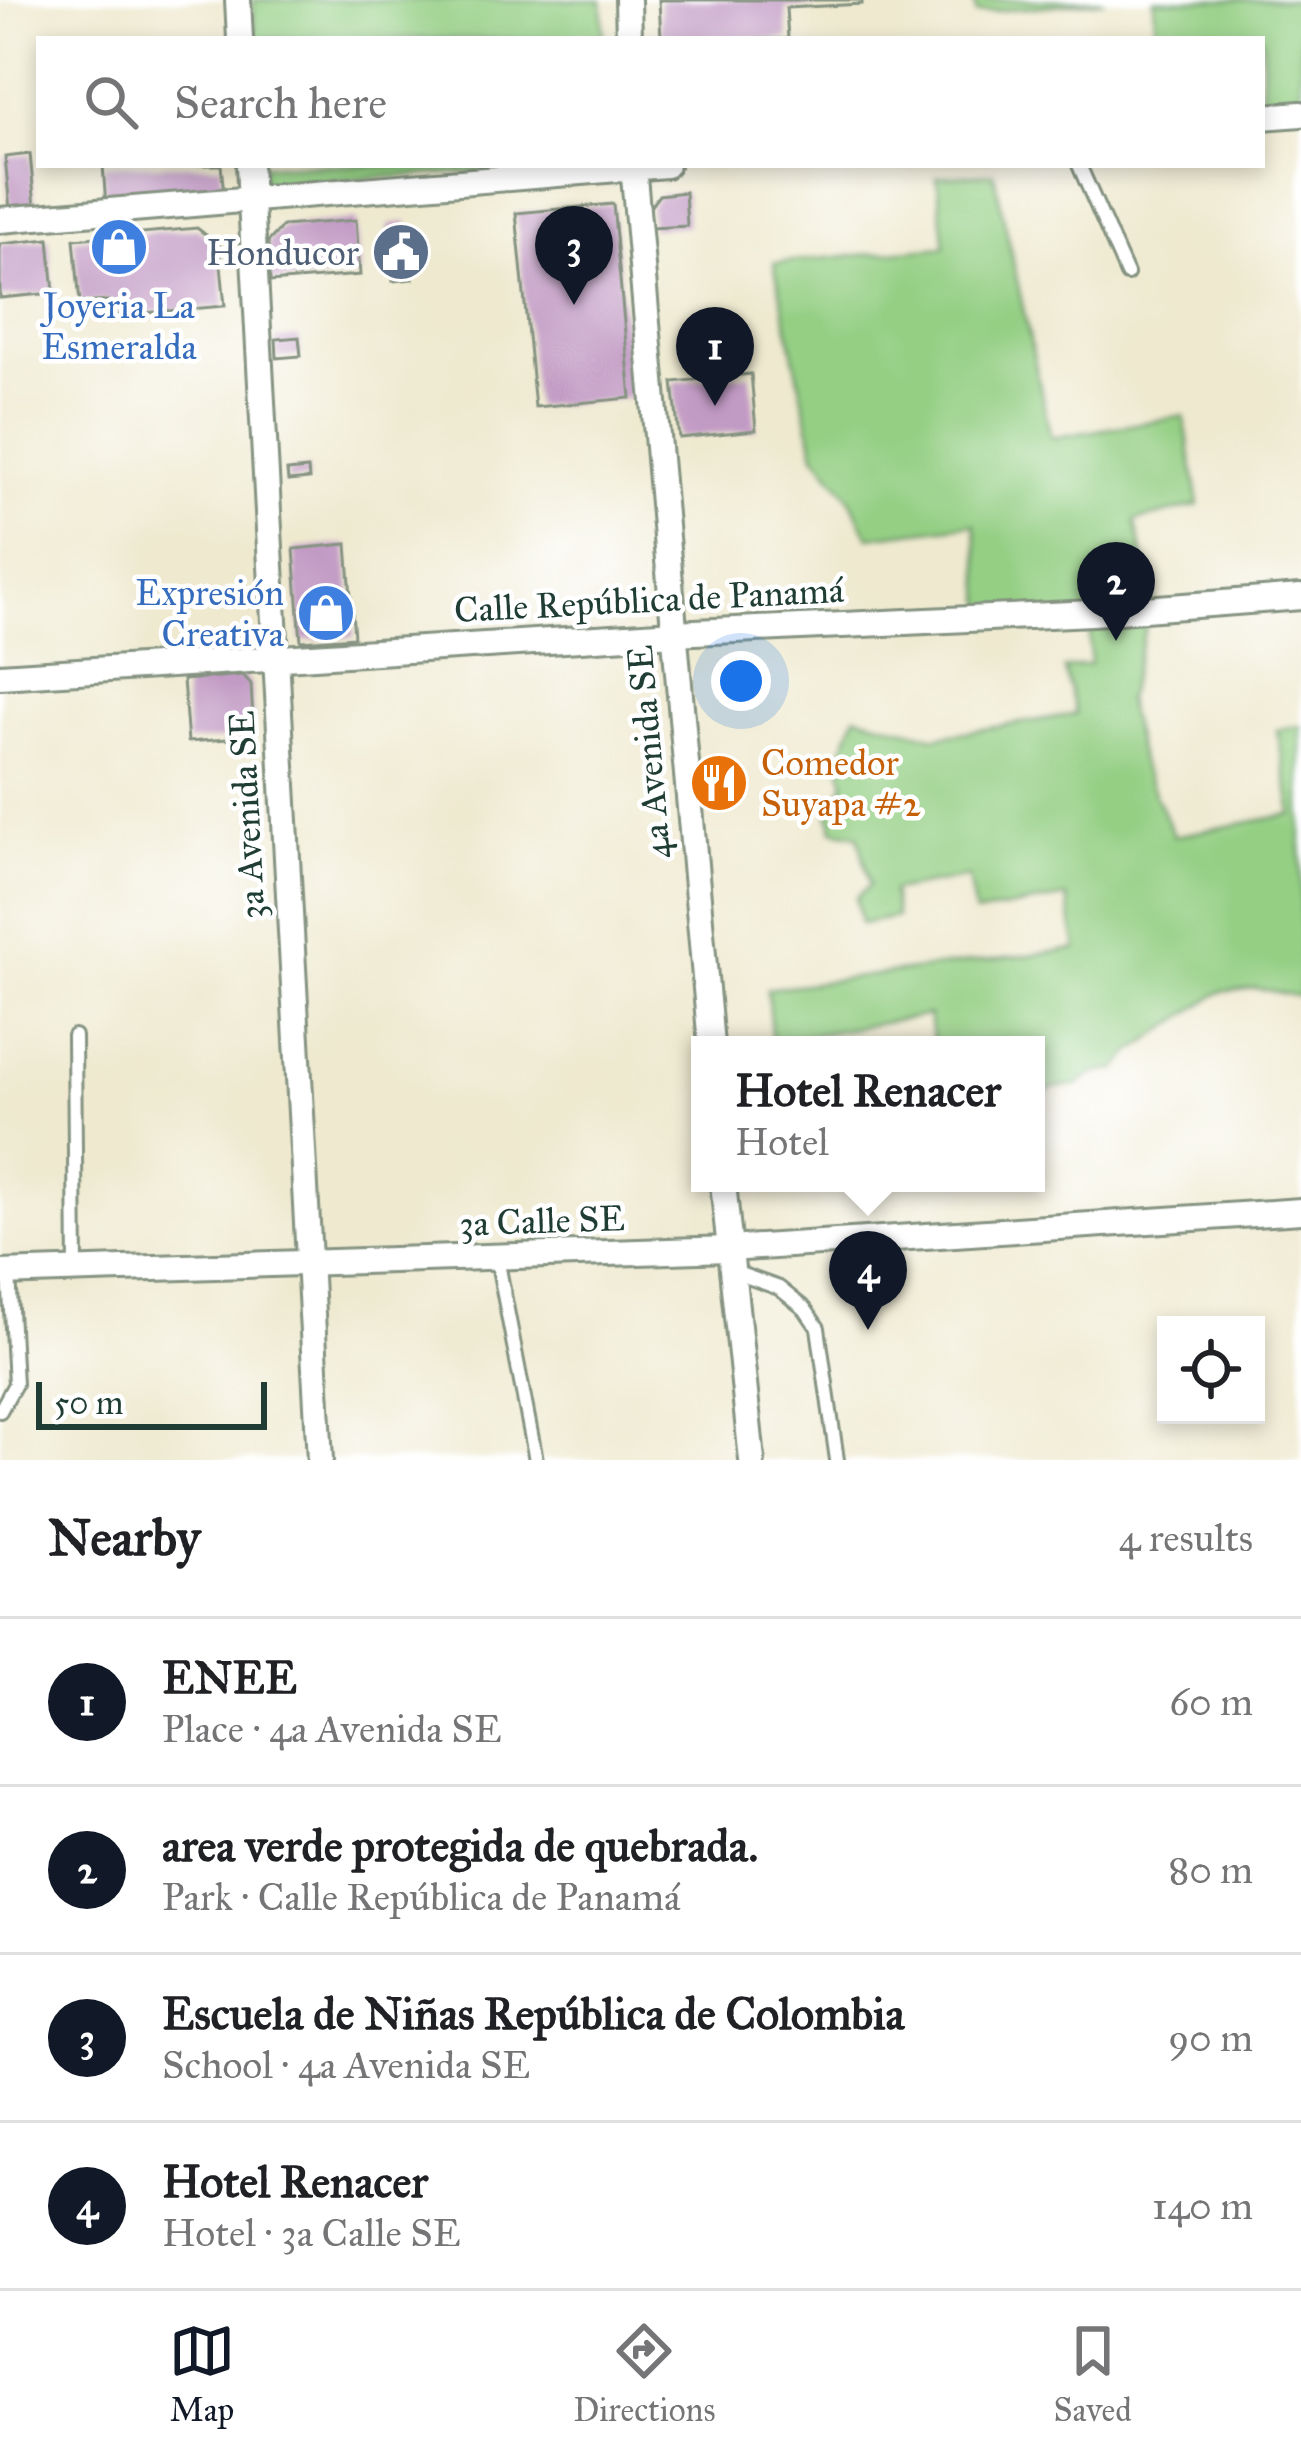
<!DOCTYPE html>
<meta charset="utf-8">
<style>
:root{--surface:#fff;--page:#f6f6f6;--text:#202124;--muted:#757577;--line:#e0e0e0;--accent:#111827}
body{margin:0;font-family:"IM FELL Great Primer",serif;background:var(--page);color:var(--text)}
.controls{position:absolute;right:36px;bottom:36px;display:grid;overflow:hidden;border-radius:0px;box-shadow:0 6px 18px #0003}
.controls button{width:108px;height:108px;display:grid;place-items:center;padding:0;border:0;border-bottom:3px solid var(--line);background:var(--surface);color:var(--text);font:60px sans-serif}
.scale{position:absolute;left:36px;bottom:30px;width:231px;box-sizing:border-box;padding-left:12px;border:6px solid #1f3d34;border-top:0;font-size:33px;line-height:42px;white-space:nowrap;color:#1f3d34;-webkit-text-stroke:9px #fff;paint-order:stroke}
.you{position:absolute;left:741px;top:681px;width:42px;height:42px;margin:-30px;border:9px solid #fff;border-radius:50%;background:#1a73e8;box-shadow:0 0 0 18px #1a73e833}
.badge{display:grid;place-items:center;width:78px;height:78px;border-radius:50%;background:var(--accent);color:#fff;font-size:39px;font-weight:700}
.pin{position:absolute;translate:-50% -99px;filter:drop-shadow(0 3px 6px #0008)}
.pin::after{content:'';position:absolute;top:63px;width:42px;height:36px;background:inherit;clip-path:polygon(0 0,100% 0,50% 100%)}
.popup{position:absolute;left:691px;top:1036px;width:354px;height:156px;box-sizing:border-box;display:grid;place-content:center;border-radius:0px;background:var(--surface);filter:drop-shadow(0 3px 9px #0005);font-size:39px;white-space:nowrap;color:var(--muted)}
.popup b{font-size:45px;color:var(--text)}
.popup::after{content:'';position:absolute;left:50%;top:100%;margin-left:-24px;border:24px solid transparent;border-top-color:var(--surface)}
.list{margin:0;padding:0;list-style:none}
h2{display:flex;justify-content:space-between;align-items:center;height:156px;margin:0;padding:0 48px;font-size:51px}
h2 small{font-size:39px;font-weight:400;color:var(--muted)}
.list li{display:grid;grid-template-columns:78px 1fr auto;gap:36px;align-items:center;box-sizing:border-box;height:168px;padding:0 48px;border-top:3px solid var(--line)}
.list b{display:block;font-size:45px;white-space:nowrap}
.list p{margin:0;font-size:39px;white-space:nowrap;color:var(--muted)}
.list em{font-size:39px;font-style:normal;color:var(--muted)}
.icon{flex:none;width:66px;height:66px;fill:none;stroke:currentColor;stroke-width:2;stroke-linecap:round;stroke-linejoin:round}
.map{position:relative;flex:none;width:1301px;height:1460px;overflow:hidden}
.search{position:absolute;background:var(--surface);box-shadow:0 6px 18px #0003;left:36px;right:36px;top:36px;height:132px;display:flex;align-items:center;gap:30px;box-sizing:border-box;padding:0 42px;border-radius:0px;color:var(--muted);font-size:45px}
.sheet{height:828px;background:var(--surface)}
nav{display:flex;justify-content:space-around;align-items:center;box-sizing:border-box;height:168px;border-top:3px solid var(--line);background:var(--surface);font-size:33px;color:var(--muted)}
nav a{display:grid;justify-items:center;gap:6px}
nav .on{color:var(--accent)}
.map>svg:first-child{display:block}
</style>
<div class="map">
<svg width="1301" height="1460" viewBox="0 0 1301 1460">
<rect width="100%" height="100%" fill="#fff"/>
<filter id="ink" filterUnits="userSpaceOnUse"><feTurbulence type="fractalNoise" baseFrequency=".00833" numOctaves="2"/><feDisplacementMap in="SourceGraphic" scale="24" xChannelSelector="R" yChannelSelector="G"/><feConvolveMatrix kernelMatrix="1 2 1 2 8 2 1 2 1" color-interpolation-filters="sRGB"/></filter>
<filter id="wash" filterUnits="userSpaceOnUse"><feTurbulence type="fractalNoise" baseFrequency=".004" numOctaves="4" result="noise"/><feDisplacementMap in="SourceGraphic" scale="48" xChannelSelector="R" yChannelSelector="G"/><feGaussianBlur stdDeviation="2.7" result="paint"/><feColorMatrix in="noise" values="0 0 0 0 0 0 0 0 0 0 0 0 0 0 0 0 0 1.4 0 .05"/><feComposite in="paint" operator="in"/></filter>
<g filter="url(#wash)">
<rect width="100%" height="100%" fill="#eee9cf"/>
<g fill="#94cf84" stroke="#5a865c" stroke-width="3">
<path d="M253,0H602L604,39H255Z"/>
<path d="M974,0H1106L976,13Z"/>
<path d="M1154,0H1301V100L1262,102V39H1156Z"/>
<path d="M262,165H578L264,185Z"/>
<path d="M994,173L1051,438L1184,416L1199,505L1135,521L1153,599L1126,700L1141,764L1174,836L1293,814L1277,730L1301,726V997L1256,988L1220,992L1132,1052L1116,1070L1095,1073L1076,1086L1052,1088L1036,1098V1045H933L929,1015L772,1042L767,989L1077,949L1067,897L975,914L968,877L892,891L896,917L861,924L856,898L870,885L858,835L833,830L829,810L845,784L839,759L856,715L935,737L1076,714L1064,669L1090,664V617L989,616L983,598L975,524L869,537L849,497L815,454L774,263L945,247L937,177Z"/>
</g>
<g id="blocks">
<g fill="#c29bc5">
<path d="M659,0H862V4L786,8L788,39H661Z"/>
<path d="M30,154L35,207L10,209L5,157Z"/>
<path d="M103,165H221L224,194L106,205Z"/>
<path d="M685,192L687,226L651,228L650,207L659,195Z"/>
<path d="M613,204L631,398L535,407L516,213Z"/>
<path d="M356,220L360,275L270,282L268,242L283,226Z"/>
<path d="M408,222L413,279L393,281L389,224Z"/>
<path d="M197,228L219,245L225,306L109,316L108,301L80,303L74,239Z"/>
<path d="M49,239L54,293L0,298V244Z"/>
<path d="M299,337L301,356L277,358L276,339Z"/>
<path d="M751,374L756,430L679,438L673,382Z"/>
<path d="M308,469L309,479L288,481L287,471Z"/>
<path d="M347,544L354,637L301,641L294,549Z"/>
<path d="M243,675L251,684L254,737L188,742L183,680Z"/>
</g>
</g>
</g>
<g filter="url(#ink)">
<use href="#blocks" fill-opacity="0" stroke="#869382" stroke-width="3"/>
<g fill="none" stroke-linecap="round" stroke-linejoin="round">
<defs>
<g id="service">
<path d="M1079,165L1127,274"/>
<path d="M74,1036L76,1271"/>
<path d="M497,1258L536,1460"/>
<path d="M734,1272L779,1288L805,1309L818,1328L837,1460"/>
<path d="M0,1411L15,1384L9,1273"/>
</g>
<g id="minor">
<path d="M238,0L240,39"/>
<path d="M628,0L629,39"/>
<path d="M1262,117L1301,114"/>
<path d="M249,165L320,1460"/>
<path d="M633,165L711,1045"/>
<path d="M0,220L666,165"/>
<path d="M0,676L674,633L1092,613L1301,597"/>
<path d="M723,1183L752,1460"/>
<path d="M0,1273L729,1249L1301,1211"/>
</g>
</defs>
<use href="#service" stroke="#869382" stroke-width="18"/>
<use href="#minor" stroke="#869382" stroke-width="30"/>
<use href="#service" stroke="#fff" stroke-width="12"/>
<use href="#minor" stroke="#fff" stroke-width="24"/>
</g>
</g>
<defs>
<symbol id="shop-disc" viewBox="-11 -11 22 22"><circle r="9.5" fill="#3f7fe0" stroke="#fff"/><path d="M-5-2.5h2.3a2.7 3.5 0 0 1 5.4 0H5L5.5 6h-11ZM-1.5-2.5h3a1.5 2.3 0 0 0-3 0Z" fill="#fff"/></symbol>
<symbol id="civic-disc" viewBox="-11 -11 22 22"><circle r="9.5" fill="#5c6f8a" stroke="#fff"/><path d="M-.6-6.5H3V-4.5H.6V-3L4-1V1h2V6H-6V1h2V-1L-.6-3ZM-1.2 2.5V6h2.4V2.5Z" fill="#fff"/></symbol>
<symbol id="restaurant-disc" viewBox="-11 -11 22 22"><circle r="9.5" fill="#e8710a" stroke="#fff"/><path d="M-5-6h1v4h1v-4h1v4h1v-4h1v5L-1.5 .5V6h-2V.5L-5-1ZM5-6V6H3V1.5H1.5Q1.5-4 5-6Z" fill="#fff"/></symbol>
</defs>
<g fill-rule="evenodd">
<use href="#shop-disc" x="86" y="214" width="66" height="66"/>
<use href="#civic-disc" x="368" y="219" width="66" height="66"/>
<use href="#shop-disc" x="293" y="580" width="66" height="66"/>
<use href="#restaurant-disc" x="686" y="750" width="66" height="66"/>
</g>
<g text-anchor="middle" stroke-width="9" stroke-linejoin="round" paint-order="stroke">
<g font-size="36" fill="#4e5e75" stroke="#fff" text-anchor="end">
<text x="359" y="265">Honducor</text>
</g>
<g font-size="36" fill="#366cbe" stroke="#fff">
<text x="119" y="318">Joyeria La<tspan x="119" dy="41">Esmeralda</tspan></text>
<text x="284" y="605" text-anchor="end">Expresión<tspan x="284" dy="41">Creativa</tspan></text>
</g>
<g font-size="36" fill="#1f3d34" stroke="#fff">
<text transform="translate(649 599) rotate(-3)" y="13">Calle República de Panamá</text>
<text transform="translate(648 752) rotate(-95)" y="13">4a Avenida SE</text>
<text transform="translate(246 815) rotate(-93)" y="13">3a Avenida SE</text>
<text transform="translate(542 1220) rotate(-2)" y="13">3a Calle SE</text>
</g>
<g font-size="36" fill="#c56008" stroke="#fff" text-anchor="start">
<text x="761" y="775">Comedor<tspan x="761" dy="41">Suyapa #2</tspan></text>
</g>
</g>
</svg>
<div class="controls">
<button><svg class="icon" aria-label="locate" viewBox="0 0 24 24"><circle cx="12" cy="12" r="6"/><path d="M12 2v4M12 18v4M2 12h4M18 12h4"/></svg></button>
</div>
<div class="scale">50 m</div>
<div class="you"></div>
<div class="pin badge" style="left:715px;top:406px">1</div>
<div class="pin badge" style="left:1116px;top:641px">2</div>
<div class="pin badge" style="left:574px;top:305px">3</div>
<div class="pin badge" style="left:868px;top:1330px">4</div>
<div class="popup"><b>Hotel Renacer</b>Hotel</div>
<div class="search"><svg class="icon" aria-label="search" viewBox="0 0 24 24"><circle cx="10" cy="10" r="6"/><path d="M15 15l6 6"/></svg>Search here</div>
</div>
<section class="sheet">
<h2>Nearby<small>4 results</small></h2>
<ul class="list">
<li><span class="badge">1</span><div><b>ENEE</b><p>Place · 4a Avenida SE</p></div><em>60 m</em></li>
<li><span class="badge">2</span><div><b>area verde protegida de quebrada.</b><p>Park · Calle República de Panamá</p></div><em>80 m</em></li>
<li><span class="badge">3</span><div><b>Escuela de Niñas República de Colombia</b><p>School · 4a Avenida SE</p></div><em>90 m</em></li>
<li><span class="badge">4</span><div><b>Hotel Renacer</b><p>Hotel · 3a Calle SE</p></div><em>140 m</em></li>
</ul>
</section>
<nav>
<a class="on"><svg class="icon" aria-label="map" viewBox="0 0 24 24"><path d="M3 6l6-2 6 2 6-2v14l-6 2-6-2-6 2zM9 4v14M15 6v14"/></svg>Map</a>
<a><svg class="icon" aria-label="directions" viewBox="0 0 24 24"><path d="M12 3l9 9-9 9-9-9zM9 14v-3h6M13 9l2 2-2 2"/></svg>Directions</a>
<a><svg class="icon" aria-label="saved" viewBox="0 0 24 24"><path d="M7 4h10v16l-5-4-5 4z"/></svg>Saved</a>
</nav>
